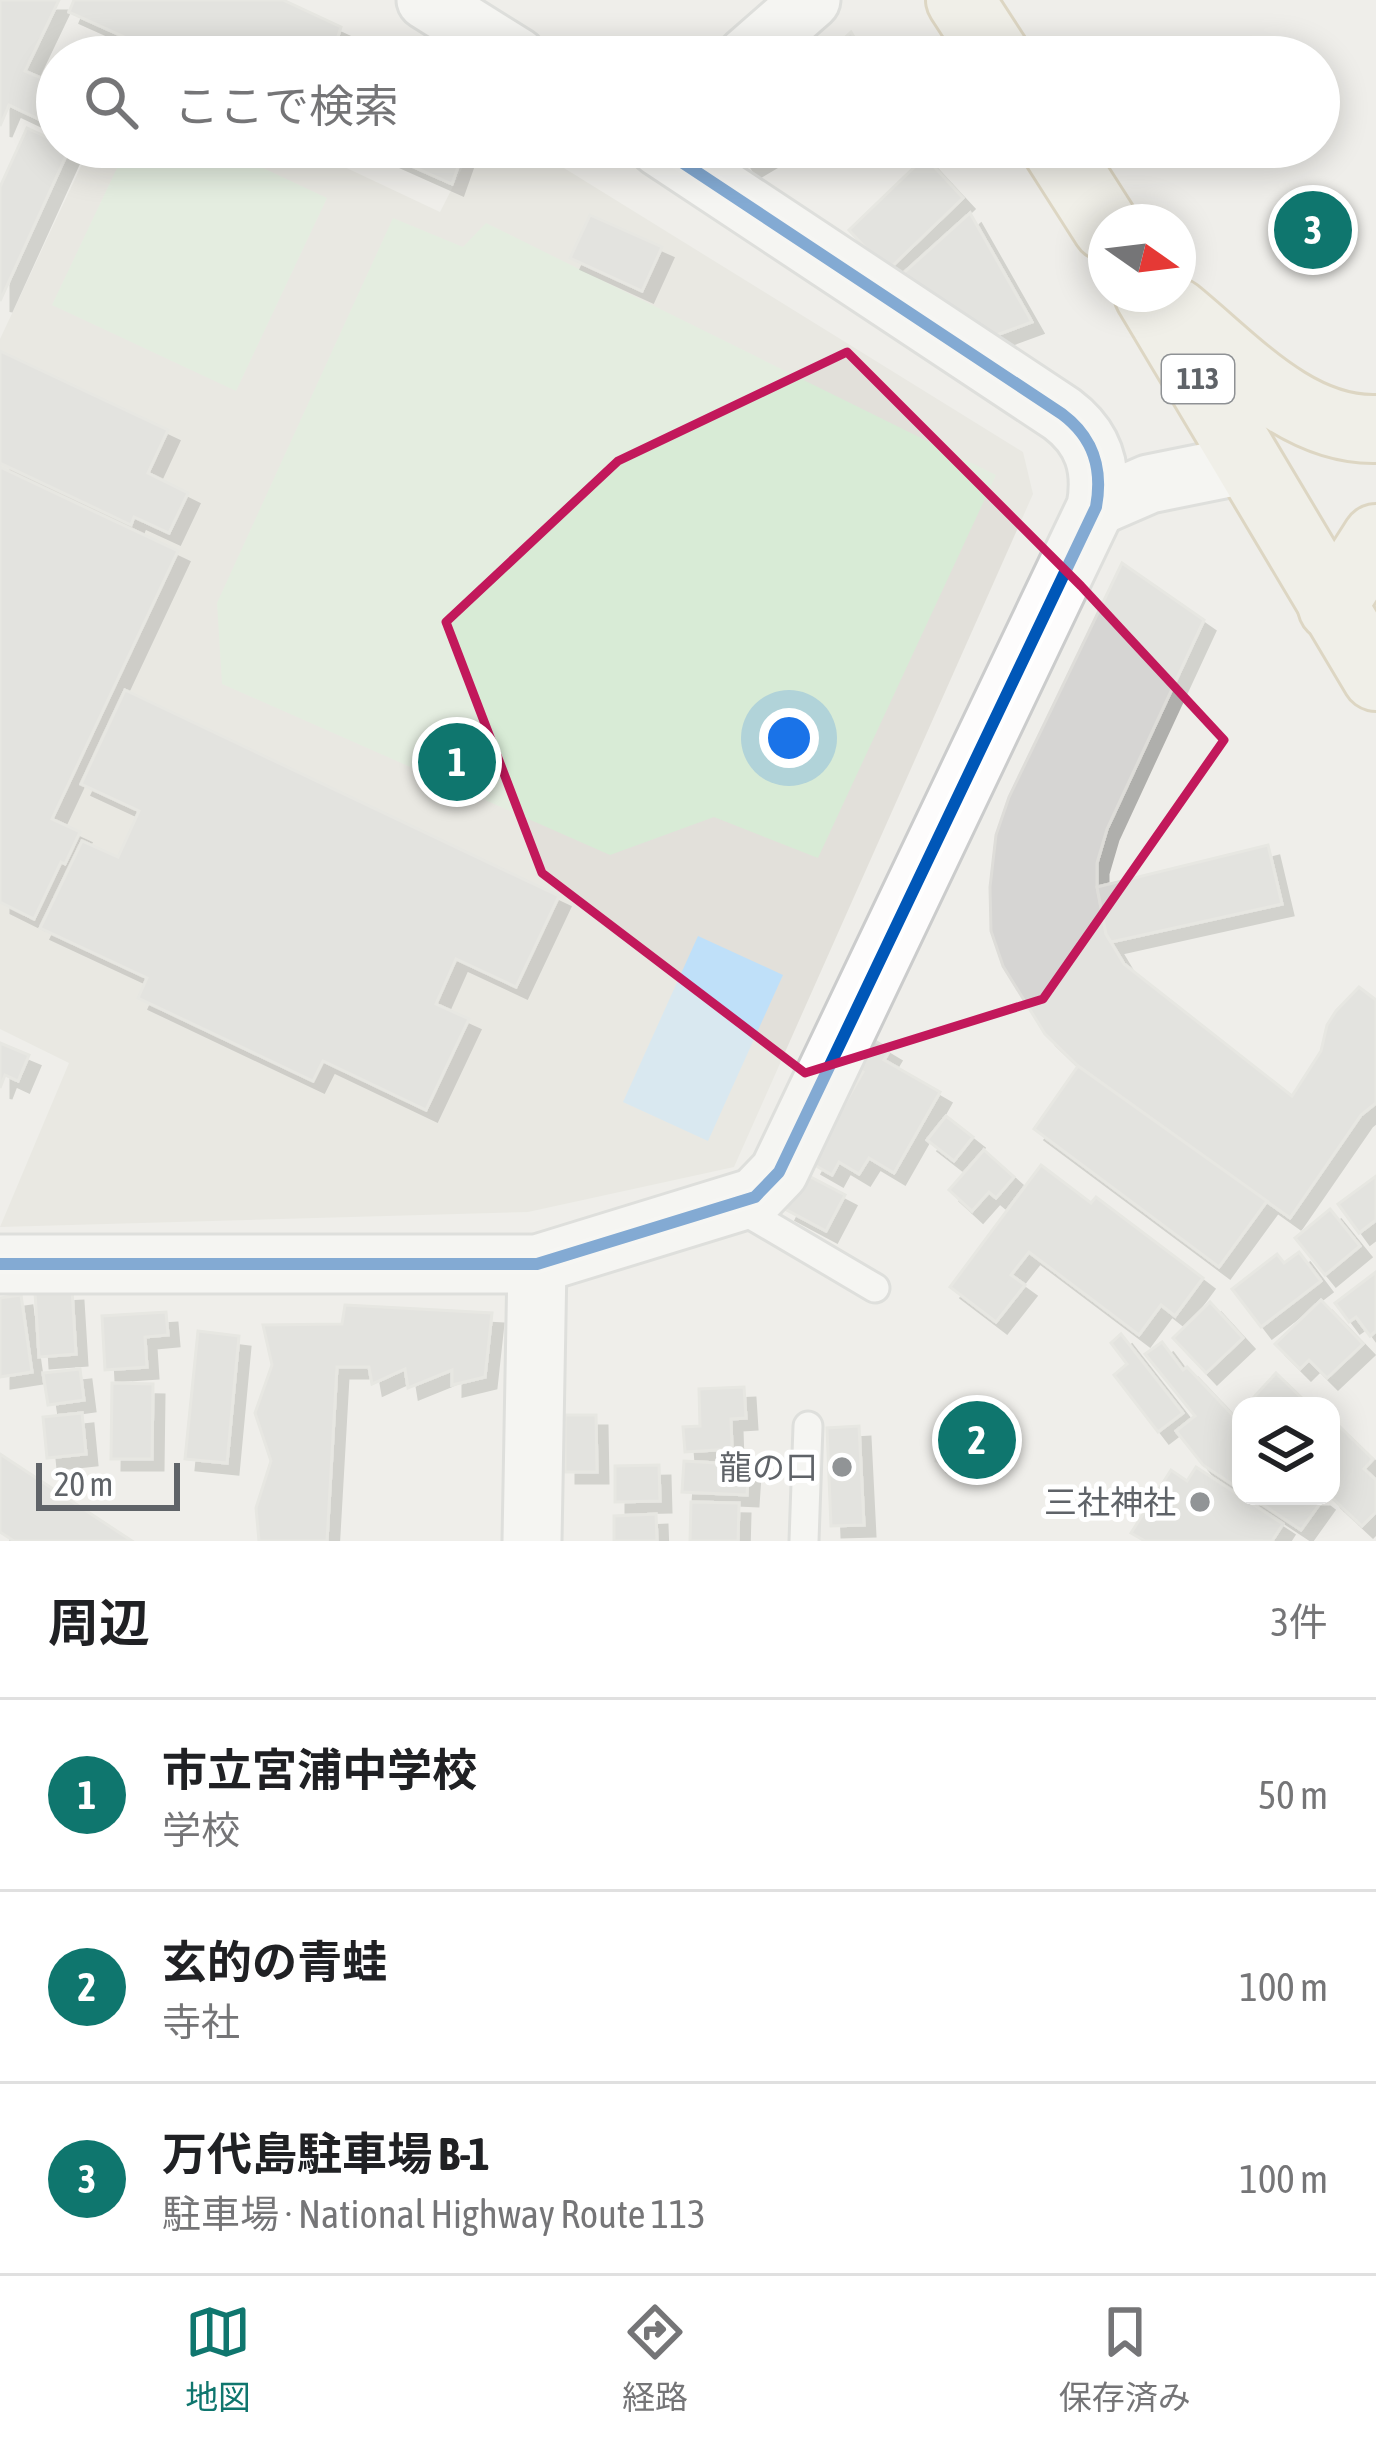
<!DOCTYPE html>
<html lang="ja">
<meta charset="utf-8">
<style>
:root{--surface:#fff;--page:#f6f6f6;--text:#202124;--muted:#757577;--line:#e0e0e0;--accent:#0f766e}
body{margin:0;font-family:"Asap Condensed","Noto Sans JP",sans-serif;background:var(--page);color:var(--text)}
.controls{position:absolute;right:36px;bottom:36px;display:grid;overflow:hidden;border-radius:24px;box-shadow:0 6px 30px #0003}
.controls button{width:108px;height:108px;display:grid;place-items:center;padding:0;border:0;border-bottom:3px solid var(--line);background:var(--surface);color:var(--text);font:60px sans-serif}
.compass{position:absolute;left:1088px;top:204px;width:108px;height:108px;border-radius:50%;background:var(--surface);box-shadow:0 6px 30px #0003;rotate:104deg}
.scale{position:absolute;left:36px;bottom:30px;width:144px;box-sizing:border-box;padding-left:12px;border:6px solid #5f6368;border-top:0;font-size:33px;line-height:42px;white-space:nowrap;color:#5f6368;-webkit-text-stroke:9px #fff;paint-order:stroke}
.you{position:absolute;left:789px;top:738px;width:42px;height:42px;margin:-30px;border:9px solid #fff;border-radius:50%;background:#1a73e8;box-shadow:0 0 0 18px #1a73e833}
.badge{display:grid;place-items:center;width:78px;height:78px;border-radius:50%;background:var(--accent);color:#fff;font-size:39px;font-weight:700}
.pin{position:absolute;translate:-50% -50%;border:6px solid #fff;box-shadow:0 3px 12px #0006}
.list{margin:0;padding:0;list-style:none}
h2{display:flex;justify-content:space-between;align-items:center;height:156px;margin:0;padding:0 48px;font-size:51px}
h2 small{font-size:39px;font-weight:400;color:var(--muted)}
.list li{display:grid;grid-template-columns:78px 1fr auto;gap:36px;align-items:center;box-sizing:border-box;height:192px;padding:0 48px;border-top:3px solid var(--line)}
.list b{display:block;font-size:45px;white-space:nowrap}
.list p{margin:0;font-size:39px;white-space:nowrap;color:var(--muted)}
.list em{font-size:39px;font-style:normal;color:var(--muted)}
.icon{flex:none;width:66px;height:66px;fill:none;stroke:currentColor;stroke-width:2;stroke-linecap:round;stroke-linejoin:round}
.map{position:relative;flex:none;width:1376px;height:1541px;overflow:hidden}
.search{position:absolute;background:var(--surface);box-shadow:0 6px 30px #0003;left:36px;right:36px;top:36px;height:132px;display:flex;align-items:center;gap:30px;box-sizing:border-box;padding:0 42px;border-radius:66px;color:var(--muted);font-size:45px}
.sheet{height:732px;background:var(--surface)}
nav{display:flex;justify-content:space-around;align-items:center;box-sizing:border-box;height:168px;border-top:3px solid var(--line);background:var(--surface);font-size:33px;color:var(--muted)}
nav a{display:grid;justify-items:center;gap:6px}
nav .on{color:var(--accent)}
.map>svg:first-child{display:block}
</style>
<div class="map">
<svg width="1376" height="1541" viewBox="0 0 1376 1541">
<defs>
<filter id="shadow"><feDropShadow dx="11" dy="11" stdDeviation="0" flood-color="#0004"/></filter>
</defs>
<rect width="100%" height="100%" fill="#efeeea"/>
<path fill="#e2e0da" d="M90,147H302L440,212L473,147H530L1023,452L1033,494L734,1167L528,1212L0,1227L69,1063L0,1029V339Z"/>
<g fill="#d8ebd6">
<path d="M127,147H218L327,198L236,391L52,305Z"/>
<path d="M393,218L463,247L486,223L996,475L818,858L714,817L610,855L222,684L217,603Z"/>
</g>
<path fill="#bfe0f9" d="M698,936L783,975L708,1141L623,1102Z"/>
<g fill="#d6d5d3" stroke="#deddd9" stroke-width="3" filter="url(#shadow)">
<path d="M0,0H59L25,71L57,85V101L47,123L9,105L0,126Z"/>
<path d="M74,0H283L341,27L334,49L354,57H169L69,12Z"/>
<path d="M851,32L866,57H824Z"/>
<path d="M27,128L57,142V147H70L0,301V187Z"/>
<path d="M369,147H465L452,184Z"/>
<path d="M735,147H781L747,167Z"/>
<path d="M925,157L963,198L887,271L849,230Z"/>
<path d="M970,213L1032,322L991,337L898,278Z"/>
<path d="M590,215L662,247L642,291L570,258Z"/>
<path d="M0,351L168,430L148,473L188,493L169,533L134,517L131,525L0,463Z"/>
<path d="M0,467L178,551L52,819L80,832L65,864L61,862L34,919L0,902Z"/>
<path d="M1122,563L1204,620L1107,829L1097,863V887L1106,934L1124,964L1292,1096L1321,1051L1327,1025L1336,1011L1359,987L1376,1000V1103L1361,1115L1290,1218L1078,1066L1045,1034L1003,966L991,931L990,887L996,835L1009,797Z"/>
<path d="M125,690L559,896L516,987L456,959L436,1004L469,1019L426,1110L323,1061L313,1081L138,998L147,978L40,928L82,841L118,857L139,811L81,784Z"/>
<path d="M1268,845L1282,904L1111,942L1106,934L1097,887Z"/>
<path d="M870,1038L890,1050L884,1060L940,1092L894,1173L869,1158L859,1174L839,1162L832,1175L811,1163L863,1072L853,1067Z"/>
<path d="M0,1043L29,1055L18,1081L5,1075L0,1088Z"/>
<path d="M1078,1066L1267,1201L1219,1267L1034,1129Z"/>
<path d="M946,1116L973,1137L954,1161L927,1140Z"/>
<path d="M984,1150L1014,1177L996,1198L989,1192L972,1211L949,1190Z"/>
<path d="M1041,1165L1091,1203L1096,1197L1203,1278L1175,1316L1161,1305L1139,1335L1029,1252L1011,1275L1025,1285L996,1322L950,1287Z"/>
<path d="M803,1173L845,1195L826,1231L785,1209Z"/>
<path d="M1376,1176V1220L1359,1233L1338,1204Z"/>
<path d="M1330,1209L1360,1246L1325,1275L1295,1238Z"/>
<path d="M1299,1252L1321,1281L1261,1327L1232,1289L1277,1254L1284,1263Z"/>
<path d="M1376,1272V1331L1370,1336L1356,1317L1349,1322L1335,1303Z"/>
<path d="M72,1290L76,1354L39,1357L35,1292Z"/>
<path d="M21,1295L32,1372L0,1377V1298Z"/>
<path d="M1321,1300L1363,1344L1327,1378L1309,1360L1300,1369L1275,1344Z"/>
<path d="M1210,1302L1243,1338L1206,1373L1173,1338Z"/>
<path d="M345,1305L492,1313L485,1377L452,1385V1370L408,1388L405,1369L372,1384L369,1367H337L327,1541H259L256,1508L271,1461L255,1413L272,1365L263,1325L342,1324Z"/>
<path d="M166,1312L168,1335L145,1337L147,1367L105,1370L102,1316Z"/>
<path d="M198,1331L239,1336L227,1463L185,1459Z"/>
<path d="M1121,1334L1183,1413L1158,1432L1114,1375L1127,1364L1111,1343Z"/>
<path d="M1162,1342L1183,1370L1187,1367L1241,1424V1490L1203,1465L1176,1431L1195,1416L1145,1354Z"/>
<path d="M80,1369L84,1400L48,1405L43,1373Z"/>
<path d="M1276,1373L1310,1406H1257L1253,1398Z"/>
<path d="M112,1383L153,1384L152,1459H111Z"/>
<path d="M744,1387L746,1418L731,1419L732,1449L685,1452L683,1427L700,1426L699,1389Z"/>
<path d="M82,1413L86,1454L47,1458L43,1417Z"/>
<path d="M565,1415H596L597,1472H565Z"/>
<path d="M947,1416L996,1429L986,1467L965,1462L963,1468L936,1461Z"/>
<path d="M859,1426L864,1525L831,1526L827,1428Z"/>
<path d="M1339,1426L1373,1459L1364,1469L1376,1480V1512L1362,1526L1330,1496L1331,1434Z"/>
<path d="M0,1454L132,1541H14L0,1532Z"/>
<path d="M684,1461L749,1465L747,1495L682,1492Z"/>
<path d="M659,1465L660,1501L615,1502V1466Z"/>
<path d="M1196,1467L1283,1524L1272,1541H1145L1131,1533L1171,1470L1187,1481Z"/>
<path d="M1250,1496H1319L1323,1499L1301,1530Z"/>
<path d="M691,1502L739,1503L738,1541H690Z"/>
<path d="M656,1514L657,1541H614V1516Z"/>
</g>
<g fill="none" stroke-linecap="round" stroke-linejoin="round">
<defs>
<g id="service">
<path d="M740,1202L753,1216L875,1288"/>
<path d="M804,1541L808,1426"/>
</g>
<g id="minor">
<path d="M426,0L517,57"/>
<path d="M746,57L811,0"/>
<path d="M1096,507L1149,484L1248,464"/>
<path d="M0,1264H537L755,1197L779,1172L1096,507C1103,469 1094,438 1062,414L659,147"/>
<path d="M532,1541L537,1264"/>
</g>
<g id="trunk">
<path d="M960,0L997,57"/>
<path d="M1055,147L1106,227"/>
<path d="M1148,294L1376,677"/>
<path d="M1176,312C1234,359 1296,431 1376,429"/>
<path d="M1332,607L1376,538"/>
</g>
</defs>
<use href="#service" stroke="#cbcccc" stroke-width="33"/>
<use href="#minor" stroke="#cbcccc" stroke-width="63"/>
<use href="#trunk" stroke="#c8b996" stroke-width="72"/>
<use href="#service" stroke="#fdfcfc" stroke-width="27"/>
<use href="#minor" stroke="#fdfcfc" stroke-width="57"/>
<use href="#trunk" stroke="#f2f0e6" stroke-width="66"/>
<defs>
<path id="cycleway" d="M0,1264H537L755,1197L779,1172L1096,507C1103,469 1094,438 1062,414L659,147"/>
</defs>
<use href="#cycleway" stroke="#fff" stroke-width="20"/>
<use href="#cycleway" stroke="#0057b8" stroke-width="12"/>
</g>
<path d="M0 0H1376V1541H0ZM847,352L1081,586L1224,740L1043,999L805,1073L542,873L446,622L618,461Z" fill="#efeeea" fill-opacity=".55" fill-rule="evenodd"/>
<path fill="none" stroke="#c2185b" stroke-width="9" stroke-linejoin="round" d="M847,352L1081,586L1224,740L1043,999L805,1073L542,873L446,622L618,461Z"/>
<g fill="#919496" stroke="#fff" stroke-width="4.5">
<circle cx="842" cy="1467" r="12"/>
<circle cx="1200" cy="1502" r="12"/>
</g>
<g text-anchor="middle" stroke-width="10" stroke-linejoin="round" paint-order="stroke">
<rect fill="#fff" stroke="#8f9295" stroke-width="3" x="1162" y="355" width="72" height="48" rx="9"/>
<g font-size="30" font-weight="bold" fill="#5f6368">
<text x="1198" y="389">113</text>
</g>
<g font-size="33" fill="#5f6368" stroke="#fff" text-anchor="end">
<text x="818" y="1479">龍の口</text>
<text x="1176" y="1514">三社神社</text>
</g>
</g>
</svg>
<div class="controls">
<button><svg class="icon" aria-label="layers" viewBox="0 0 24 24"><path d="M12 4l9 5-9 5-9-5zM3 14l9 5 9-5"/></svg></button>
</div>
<svg class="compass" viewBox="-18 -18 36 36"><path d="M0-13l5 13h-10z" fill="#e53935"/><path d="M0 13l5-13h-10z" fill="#757577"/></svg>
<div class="scale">20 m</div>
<div class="you"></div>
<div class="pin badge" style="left:457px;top:762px">1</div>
<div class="pin badge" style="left:977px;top:1440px">2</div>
<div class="pin badge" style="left:1313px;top:230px">3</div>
<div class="search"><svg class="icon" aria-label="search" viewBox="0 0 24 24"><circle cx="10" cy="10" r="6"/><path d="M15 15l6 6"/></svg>ここで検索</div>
</div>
<section class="sheet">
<h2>周辺<small>3件</small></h2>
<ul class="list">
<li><span class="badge">1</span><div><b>市立宮浦中学校</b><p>学校</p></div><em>50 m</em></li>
<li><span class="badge">2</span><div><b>玄的の青蛙</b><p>寺社</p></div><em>100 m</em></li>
<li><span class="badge">3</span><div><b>万代島駐車場 B-1</b><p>駐車場 · National Highway Route 113</p></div><em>100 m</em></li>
</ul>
</section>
<nav>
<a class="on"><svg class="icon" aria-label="map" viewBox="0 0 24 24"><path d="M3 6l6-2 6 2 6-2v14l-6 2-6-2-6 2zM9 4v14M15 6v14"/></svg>地図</a>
<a><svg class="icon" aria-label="directions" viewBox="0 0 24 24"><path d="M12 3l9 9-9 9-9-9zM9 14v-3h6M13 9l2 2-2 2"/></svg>経路</a>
<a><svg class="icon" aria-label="saved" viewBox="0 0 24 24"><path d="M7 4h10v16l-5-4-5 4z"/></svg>保存済み</a>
</nav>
